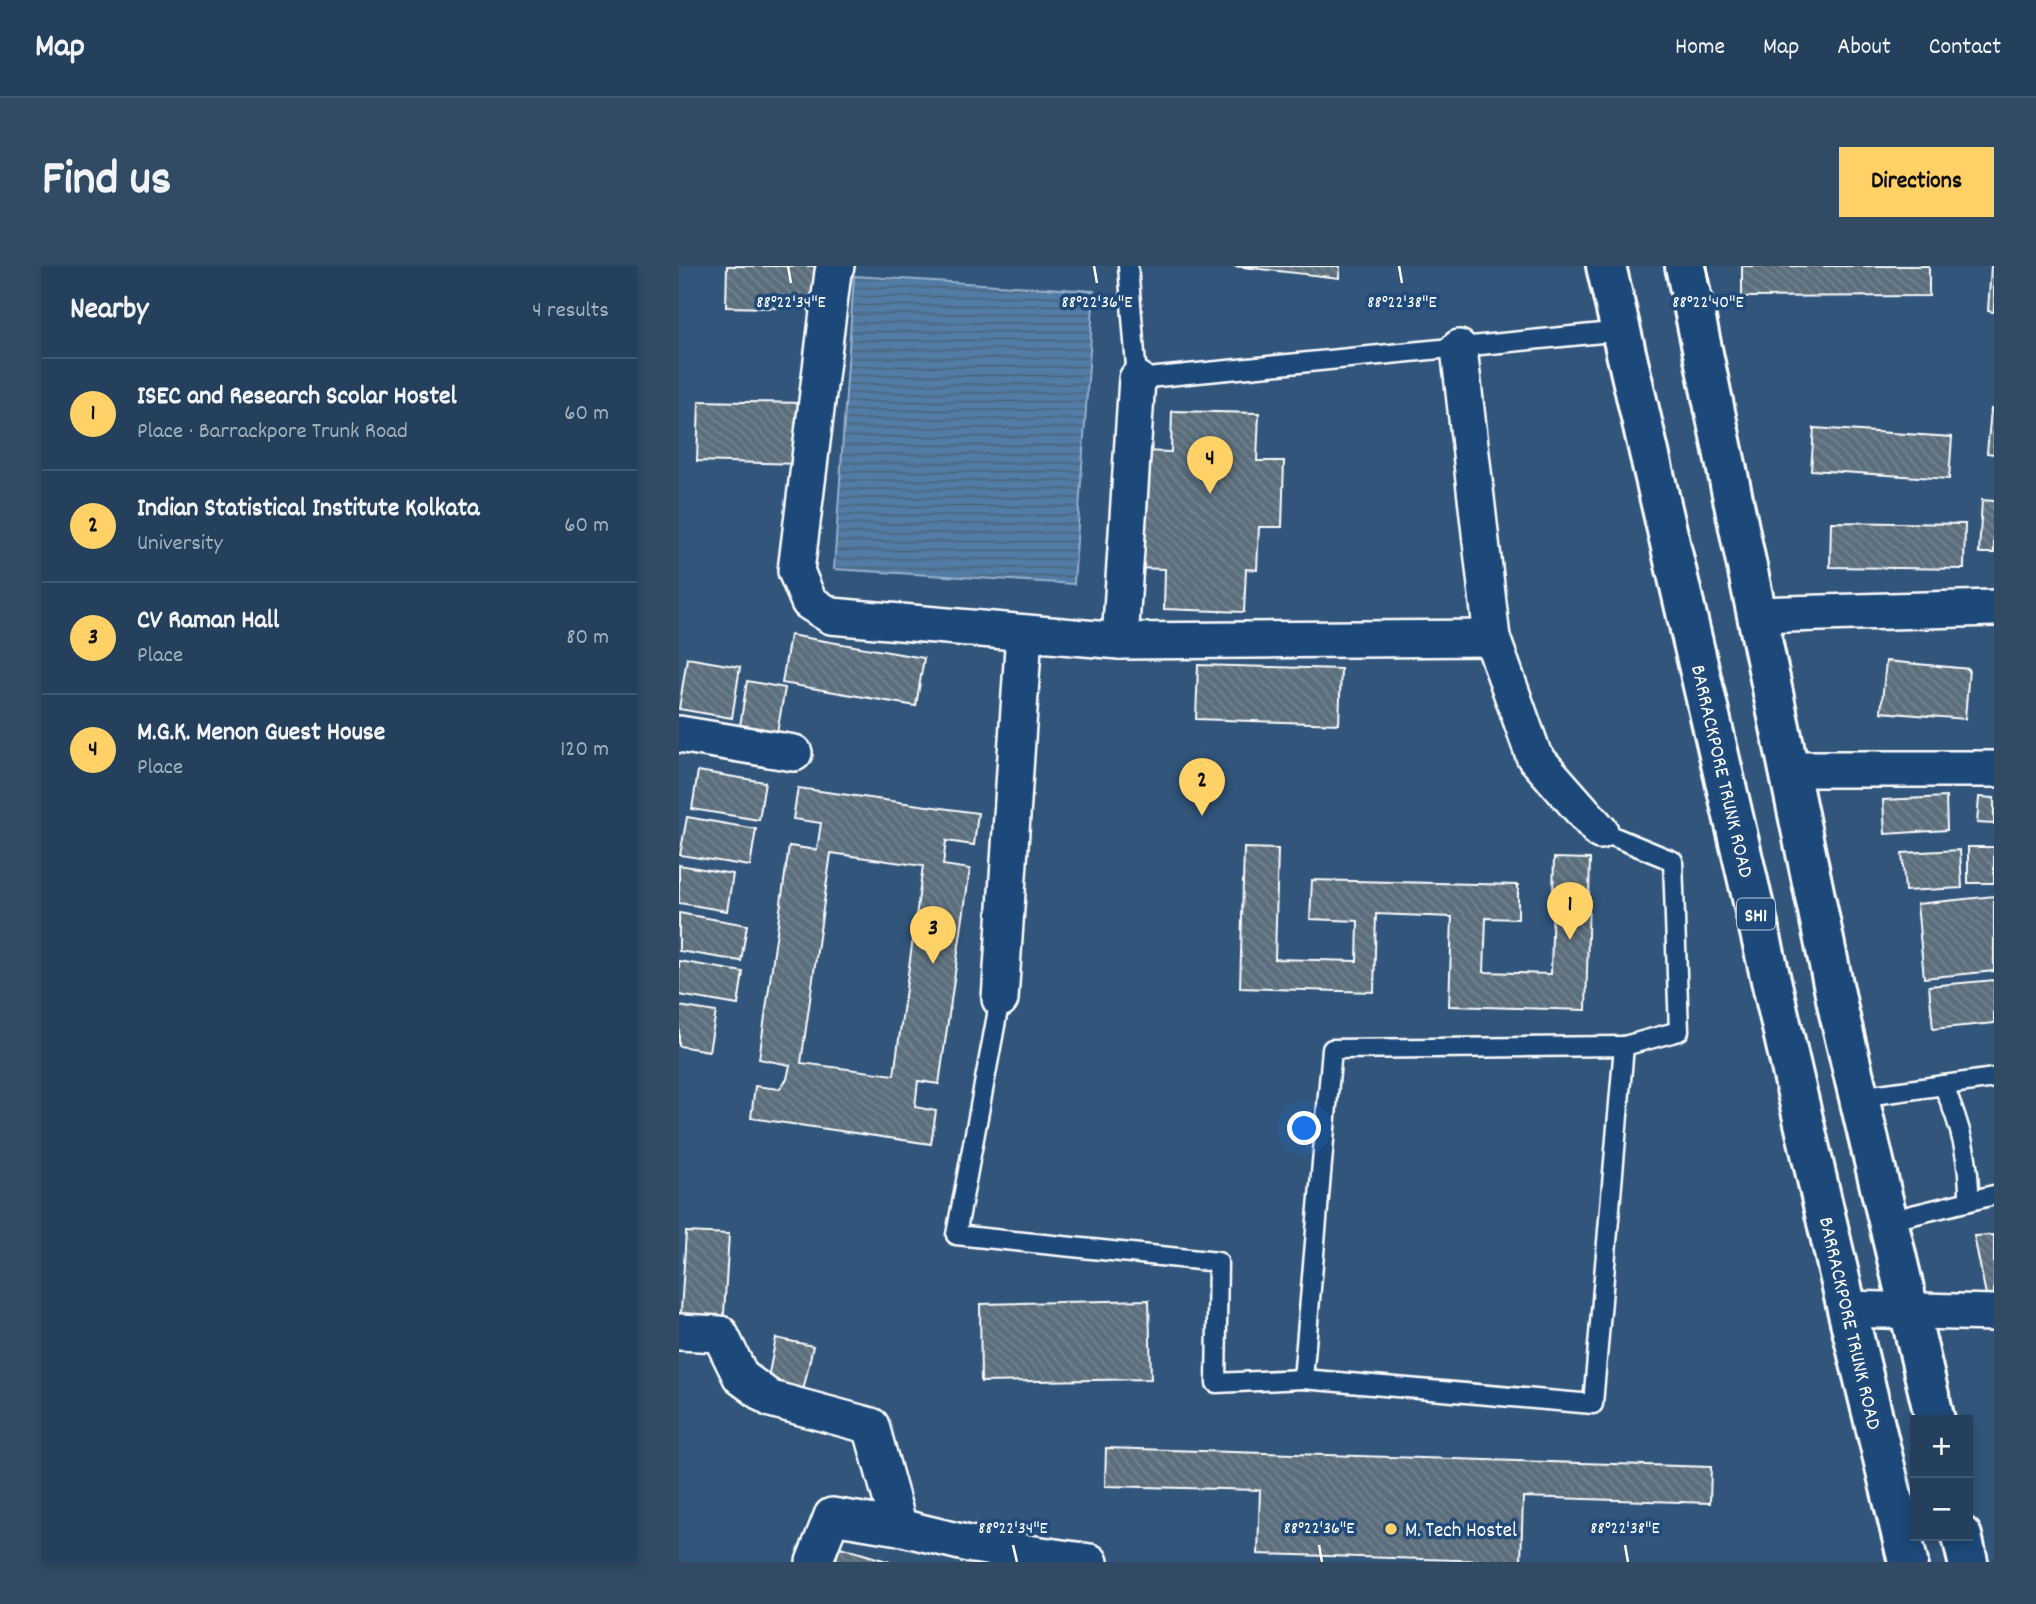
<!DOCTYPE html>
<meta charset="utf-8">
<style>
:root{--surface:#25405c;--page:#314b65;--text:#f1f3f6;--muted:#a3afbb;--line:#425972;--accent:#ffd166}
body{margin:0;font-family:Dekko,sans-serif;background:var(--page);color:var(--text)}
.controls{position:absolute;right:21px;bottom:21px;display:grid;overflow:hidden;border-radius:0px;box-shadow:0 4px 10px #0003}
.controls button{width:63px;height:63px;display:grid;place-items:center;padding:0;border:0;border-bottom:2px solid var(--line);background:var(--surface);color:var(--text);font:35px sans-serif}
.you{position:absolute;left:626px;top:863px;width:24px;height:24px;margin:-18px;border:5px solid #fff;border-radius:50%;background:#1a73e8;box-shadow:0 0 0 10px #1a73e833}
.badge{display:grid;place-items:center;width:46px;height:46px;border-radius:50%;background:var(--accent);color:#111;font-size:23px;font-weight:700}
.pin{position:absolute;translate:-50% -58px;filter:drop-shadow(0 2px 4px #0008)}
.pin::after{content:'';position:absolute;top:37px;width:24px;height:21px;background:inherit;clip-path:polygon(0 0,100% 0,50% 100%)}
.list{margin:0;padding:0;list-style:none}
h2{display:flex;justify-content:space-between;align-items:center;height:91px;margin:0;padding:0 28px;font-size:30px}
h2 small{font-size:23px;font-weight:400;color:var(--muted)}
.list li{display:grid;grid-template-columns:46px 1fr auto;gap:21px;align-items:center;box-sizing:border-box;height:112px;padding:0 28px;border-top:2px solid var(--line)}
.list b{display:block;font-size:26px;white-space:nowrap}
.list p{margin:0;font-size:23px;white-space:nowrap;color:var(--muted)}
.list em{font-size:23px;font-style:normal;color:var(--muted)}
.map{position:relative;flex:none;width:1315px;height:1296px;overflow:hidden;border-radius:0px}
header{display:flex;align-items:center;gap:42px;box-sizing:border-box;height:98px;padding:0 35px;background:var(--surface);border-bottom:2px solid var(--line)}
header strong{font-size:33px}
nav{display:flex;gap:38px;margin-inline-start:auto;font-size:24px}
.intro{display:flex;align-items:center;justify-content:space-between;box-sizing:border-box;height:168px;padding:0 42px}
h1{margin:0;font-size:49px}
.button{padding:18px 32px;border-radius:0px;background:var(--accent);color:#111;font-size:24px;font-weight:700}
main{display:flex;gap:42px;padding:0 42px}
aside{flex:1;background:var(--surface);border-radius:0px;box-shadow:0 4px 10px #0003}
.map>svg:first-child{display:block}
</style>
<header>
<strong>Map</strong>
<nav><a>Home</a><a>Map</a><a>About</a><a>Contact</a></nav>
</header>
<div class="intro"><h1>Find us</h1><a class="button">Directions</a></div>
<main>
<aside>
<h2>Nearby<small>4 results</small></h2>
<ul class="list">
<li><span class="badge">1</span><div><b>ISEC and Research Scolar Hostel</b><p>Place · Barrackpore Trunk Road</p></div><em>60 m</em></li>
<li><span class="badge">2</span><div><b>Indian Statistical Institute Kolkata</b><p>University</p></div><em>60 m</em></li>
<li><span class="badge">3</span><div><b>CV Raman Hall</b><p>Place</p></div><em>80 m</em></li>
<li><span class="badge">4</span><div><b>M.G.K. Menon Guest House</b><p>Place</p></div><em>120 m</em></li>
</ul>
</aside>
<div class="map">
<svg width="1315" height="1296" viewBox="0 0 1315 1296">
<defs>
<pattern id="water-rules" width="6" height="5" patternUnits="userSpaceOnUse" patternTransform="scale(1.75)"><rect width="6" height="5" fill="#517ba6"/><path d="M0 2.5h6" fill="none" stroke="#4e6479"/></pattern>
<pattern id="building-back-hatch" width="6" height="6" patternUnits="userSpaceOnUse" patternTransform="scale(1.75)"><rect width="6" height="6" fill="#5b6e7c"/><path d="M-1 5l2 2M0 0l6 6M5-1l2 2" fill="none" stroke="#748490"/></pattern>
</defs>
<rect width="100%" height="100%" fill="#31557b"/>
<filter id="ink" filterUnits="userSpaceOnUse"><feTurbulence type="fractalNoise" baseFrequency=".0143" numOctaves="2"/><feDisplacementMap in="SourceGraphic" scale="14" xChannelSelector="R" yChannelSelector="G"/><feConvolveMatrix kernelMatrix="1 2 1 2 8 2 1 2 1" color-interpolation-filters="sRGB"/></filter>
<g filter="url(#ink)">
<path fill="url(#water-rules)" stroke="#97b0ca" stroke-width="2" d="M175,10L415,25L395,318L155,303Z"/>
<g fill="url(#building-back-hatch)" stroke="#fff" stroke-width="2" fill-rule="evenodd">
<path d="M48,0H142L141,43L47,41Z"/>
<path d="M554,0H661L660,12Z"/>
<path d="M1063,0H1250V30L1063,31Z"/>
<path d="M1312,0H1315V46L1309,45Z"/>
<path d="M20,135L124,137L123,198L18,195Z"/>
<path d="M1312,143L1315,144V188L1308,187Z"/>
<path d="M493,145L580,147L578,195H605L603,261H580L578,304L567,303L565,346L485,343L486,303L455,302L459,185L492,186Z"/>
<path d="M1135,162L1273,171L1270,213L1132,204Z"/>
<path d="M1303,234L1315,235V287H1300Z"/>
<path d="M1152,256L1286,258L1285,303L1151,301Z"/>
<path d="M111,369L245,392L237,440L103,417Z"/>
<path d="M8,392L61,401L53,452L0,443Z"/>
<path d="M1207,395L1290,403L1286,453L1202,446Z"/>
<path d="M519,399L662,403L660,458L517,453Z"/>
<path d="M68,415L106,422L98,467L61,460Z"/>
<path d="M19,505L86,516L80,554L13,543Z"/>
<path d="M119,522L299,547L295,579L267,575L264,599L291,603L260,818L239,815L236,841L257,845L252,878L72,852L76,820L100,823L108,813L111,799L80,793L110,580L138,584L142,557L114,553ZM152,587L244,600L215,809L122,797Z"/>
<path d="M1267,531L1268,564L1206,568L1204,534Z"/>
<path d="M1300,531L1315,532V558L1298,557Z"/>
<path d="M8,551L77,563L71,600L1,589Z"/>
<rect x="1289" y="581" width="26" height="36"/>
<path d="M565,582L599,583L596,693L678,695L679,655L631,653L633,614L839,619V653L807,652L805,706L872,708L875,592L911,593L907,744L770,740L773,651L697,648L695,726L561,722Z"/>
<path d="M1281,584L1283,622L1226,625L1223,587Z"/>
<path d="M0,599L54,608L48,645L0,637Z"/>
<path d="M1315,630V705L1245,712L1238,638Z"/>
<path d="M0,647L68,659L62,695L0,685Z"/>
<path d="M0,695L64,706L59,739L0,729Z"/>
<path d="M1315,714V757L1254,763L1250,720Z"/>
<path d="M0,740L37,746L30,785L0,780Z"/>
<path d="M7,966L50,968L44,1064L1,1062Z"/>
<path d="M1315,969V1029H1307L1295,970Z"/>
<path d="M470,1034L472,1113L302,1116L301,1038Z"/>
<path d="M97,1072L134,1080L124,1125L88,1117Z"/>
<path d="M427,1182L1032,1201L1031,1237L844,1231L842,1296L579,1288L581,1224L426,1220Z"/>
<path d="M161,1281L211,1296H156Z"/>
</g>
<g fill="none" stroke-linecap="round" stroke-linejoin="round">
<defs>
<g id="service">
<path d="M449,0L458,113L943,65"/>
<path d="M921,565L994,595L1000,765L945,780"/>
<path d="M321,733L277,969L539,996L537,1117L624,1113"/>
<path d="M945,780L914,1138L624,1113L653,783Z"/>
<path d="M1264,819C1281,856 1291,894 1290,935"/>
<path d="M1180,831L1315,812"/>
<path d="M1209,955L1315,929"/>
</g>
<g id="minor">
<path d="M157,0L154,6L117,305L130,336L152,350L441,375L813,372"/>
<path d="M780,82L813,372L855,490L921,565"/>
<path d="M1078,349L1315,342"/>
<path d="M441,375L458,113"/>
<path d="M0,468L115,487"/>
<path d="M1109,503H1315"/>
<path d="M321,733L345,367"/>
<path d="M1168,1043L1315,1047"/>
<path d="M0,1066L41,1068L62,1111L92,1133L192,1160L220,1261"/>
<path d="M135,1296L153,1250L220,1261L294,1279L411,1296"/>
</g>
<g id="primary">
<path d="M927,0L1168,1043L1229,1296"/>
<path d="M1006,0L1160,747L1256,1154"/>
<path d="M1283,1270L1289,1296"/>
</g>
</defs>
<use href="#service" stroke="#fff" stroke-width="23"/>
<use href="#minor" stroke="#fff" stroke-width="40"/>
<use href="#primary" stroke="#fff" stroke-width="44"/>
<use href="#service" stroke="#1f4a7a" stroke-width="18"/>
<use href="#minor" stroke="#1f4a7a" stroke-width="35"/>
<use href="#primary" stroke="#1f4a7a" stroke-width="38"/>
</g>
</g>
<path fill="none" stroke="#fff" stroke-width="2.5" d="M109,0L112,17M415,0L418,17M720,0L723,17M1026,0L1029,17M334,1279L338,1296M640,1279L643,1296M946,1279L949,1296"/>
<circle fill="#ffd166" stroke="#1f4a7a" stroke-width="2.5" cx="712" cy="1263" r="7"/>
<g text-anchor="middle" stroke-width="7" stroke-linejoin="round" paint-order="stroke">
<rect fill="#1f4a7a" stroke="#bcc9d7" stroke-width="2" x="1058" y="632.5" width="38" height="31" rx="5"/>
<g font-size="19" font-weight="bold" fill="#fff">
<text x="1077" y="655">SH1</text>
</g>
<g font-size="21" fill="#fff" stroke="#1f4a7a">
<text transform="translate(1044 505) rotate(77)" y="7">BARRACKPORE TRUNK ROAD</text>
<text transform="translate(1172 1057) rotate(77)" y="7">BARRACKPORE TRUNK ROAD</text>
</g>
<g font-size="21" fill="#fff" stroke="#1f4a7a" text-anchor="start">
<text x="726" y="1270">M. Tech Hostel</text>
</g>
</g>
<g font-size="18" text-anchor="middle" fill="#fff" stroke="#1f4a7a" stroke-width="7" stroke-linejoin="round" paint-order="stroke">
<text x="112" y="41">88°22'34"E</text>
<text x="418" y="41">88°22'36"E</text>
<text x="723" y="41">88°22'38"E</text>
<text x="1029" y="41">88°22'40"E</text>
<text x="334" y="1267">88°22'34"E</text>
<text x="640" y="1267">88°22'36"E</text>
<text x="946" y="1267">88°22'38"E</text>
</g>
</svg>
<div class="controls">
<button>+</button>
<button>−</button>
</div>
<div class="you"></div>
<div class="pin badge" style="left:891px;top:674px">1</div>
<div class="pin badge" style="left:523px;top:550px">2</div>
<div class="pin badge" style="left:254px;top:698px">3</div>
<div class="pin badge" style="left:531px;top:228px">4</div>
</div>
</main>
